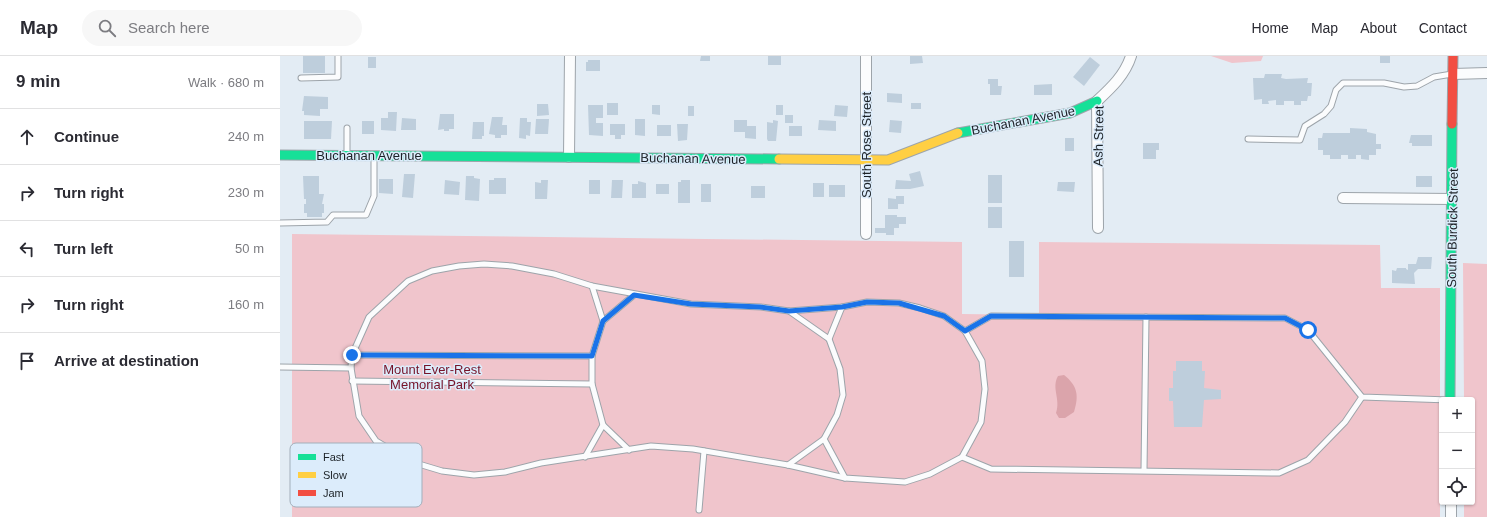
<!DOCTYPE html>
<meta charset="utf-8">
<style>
:root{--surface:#fff;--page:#f7f7f7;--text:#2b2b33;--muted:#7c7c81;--line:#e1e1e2}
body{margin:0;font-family:Helvetica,sans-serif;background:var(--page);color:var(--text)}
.controls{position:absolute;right:12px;bottom:12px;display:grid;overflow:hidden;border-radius:4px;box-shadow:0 1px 3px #0004}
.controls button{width:36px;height:36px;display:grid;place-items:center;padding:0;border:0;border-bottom:1px solid var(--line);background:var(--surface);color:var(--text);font:20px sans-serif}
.stop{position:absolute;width:12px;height:12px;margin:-9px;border:3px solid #1a73e8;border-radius:50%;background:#fff}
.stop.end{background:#1a73e8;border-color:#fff;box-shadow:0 1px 4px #0008}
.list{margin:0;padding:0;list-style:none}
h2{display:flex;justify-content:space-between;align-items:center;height:52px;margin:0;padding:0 16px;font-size:17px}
h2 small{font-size:13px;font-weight:400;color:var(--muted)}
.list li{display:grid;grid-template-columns:26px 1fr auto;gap:12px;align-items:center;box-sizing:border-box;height:56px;padding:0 16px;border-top:1px solid var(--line)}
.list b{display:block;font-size:15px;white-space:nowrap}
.list em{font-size:13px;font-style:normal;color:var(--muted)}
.icon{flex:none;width:22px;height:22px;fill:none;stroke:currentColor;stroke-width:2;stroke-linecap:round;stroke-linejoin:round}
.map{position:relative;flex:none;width:1207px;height:461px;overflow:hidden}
header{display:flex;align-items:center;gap:24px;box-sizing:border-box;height:56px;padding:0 20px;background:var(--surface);border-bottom:1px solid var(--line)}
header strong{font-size:19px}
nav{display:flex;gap:22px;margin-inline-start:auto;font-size:14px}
.search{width:280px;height:36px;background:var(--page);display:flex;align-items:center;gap:10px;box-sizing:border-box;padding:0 14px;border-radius:22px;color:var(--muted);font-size:15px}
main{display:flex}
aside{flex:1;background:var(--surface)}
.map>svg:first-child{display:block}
</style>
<header>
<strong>Map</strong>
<div class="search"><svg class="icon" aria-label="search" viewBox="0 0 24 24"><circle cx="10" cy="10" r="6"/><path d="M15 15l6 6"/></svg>Search here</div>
<nav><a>Home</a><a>Map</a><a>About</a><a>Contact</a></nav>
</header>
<main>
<aside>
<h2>9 min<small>Walk · 680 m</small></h2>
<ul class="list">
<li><svg class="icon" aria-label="ahead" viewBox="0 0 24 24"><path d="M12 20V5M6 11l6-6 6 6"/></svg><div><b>Continue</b></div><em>240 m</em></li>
<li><svg class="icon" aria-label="right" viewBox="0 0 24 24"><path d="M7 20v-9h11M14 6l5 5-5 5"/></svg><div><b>Turn right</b></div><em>230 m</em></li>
<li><svg class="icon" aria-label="left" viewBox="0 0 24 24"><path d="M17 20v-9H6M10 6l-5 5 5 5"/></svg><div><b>Turn left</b></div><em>50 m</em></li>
<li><svg class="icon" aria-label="right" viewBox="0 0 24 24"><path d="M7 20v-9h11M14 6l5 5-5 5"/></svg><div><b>Turn right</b></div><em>160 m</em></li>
<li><svg class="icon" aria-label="arrive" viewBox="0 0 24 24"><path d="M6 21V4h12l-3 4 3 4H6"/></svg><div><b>Arrive at destination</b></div></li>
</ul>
</aside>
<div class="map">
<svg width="1207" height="461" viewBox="0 0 1207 461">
<rect width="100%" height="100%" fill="#e3ecf4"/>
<g fill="#f0c5cc">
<path d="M931,0H983L981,5L952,7Z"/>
<path d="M12,178L682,186V258L759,259V186L1100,189L1101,232H1160V461H12Z"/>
<path d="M1183,207L1207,208V461H1184V446H1192V344H1184Z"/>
</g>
<path fill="#dba4ab" d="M784,319C798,330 799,340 794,356L785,362H779L776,357C781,343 771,332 778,320Z"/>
<g fill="#becedc">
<rect x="23" y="0" width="22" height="17"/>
<path d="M421,0H430V5H420Z"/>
<rect x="488" y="0" width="13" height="9"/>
<path d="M630,0H642L643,7L630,8Z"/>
<rect x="1100" y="0" width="10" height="7"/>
<rect x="88" y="1" width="8" height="11"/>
<path d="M810,1L820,9L804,30L793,21Z"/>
<path d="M308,4H320V15H306V6H308Z"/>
<path d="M985,18H1002L1001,22L1006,23L1028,22L1027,27H1032L1031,40H1028L1027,45H1021V49H1014V45H1004V49H996V44L988,45L989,48H982V43L974,44L973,22H984Z"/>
<path d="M708,23H718V30H722L721,39H710V28H708Z"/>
<path d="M772,28V39H754V29Z"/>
<path d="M607,37L622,38V47L607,46Z"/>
<path d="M24,40L48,41V53H40V60L24,59V55H22Z"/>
<rect x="327" y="47" width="11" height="12"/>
<rect x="631" y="47" width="10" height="6"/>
<path d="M257,48H268L269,59L257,60Z"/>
<path d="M308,49H323V62H316V67H323V80L309,79Z"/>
<path d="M372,49H380V59L372,58Z"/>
<rect x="496" y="49" width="7" height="10"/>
<path d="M555,49L568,50L567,61L554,60Z"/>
<rect x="408" y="50" width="6" height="10"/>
<path d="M108,56H117L116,75L101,74V62H108Z"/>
<path d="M160,58H174V73H169V75H164V73L158,74Z"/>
<rect x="505" y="59" width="8" height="8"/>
<path d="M212,61H223L222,69H227V79H221V82H215V79L209,78Z"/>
<path d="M122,62L136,63V74H121Z"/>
<path d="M240,62H247V66H251L250,80L246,79V83L239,82Z"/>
<path d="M256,63H269L268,78H255Z"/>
<path d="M355,63H365V80L355,79Z"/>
<path d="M454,64H467V70H476V83L465,82V76H454Z"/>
<path d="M493,64L498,65L496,85H488L487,83V66L493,67Z"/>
<path d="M539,64L556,65V75L538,74Z"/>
<path d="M610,64L622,65L621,77L609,76Z"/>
<path d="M24,65H52L51,83H24Z"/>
<rect x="82" y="65" width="12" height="13"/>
<path d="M193,66H204V80H202V83H192Z"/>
<path d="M330,68H345V79H341V83H335V79H330Z"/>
<path d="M397,68H408L407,84L398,85Z"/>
<rect x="377" y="69" width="14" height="11"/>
<rect x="509" y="70" width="13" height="10"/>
<path d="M1070,72L1087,73V76L1096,78V88H1101V93H1096V99H1089V104L1081,103V99H1076V103H1068V99H1061V103H1050V99H1043V94H1038V82H1042L1043,77H1070Z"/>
<path d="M1131,79H1152V90H1132V87H1129Z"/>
<rect x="785" y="82" width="9" height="13"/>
<path d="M863,87H879V94H876V103H863Z"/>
<path d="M640,115L644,130L630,133H615L616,124L631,125L629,118Z"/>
<path d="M124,118H135L133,142L122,141Z"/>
<rect x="708" y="119" width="14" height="28"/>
<path d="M23,120H39V138H44L42,148H44V157H42V161H27V157H24V148H26V143H24Z"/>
<path d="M186,120H194V122L200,123L199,145L185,144Z"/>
<rect x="1136" y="120" width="16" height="11"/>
<path d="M214,122H226V138H209V124H214Z"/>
<path d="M99,123H113V138L99,137Z"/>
<path d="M165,124L180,126L179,139L164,138Z"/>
<path d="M261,124H268L267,143H255V126L261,127Z"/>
<rect x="309" y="124" width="11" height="14"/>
<path d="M332,124H343L342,142H331Z"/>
<path d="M401,124H410V147H398V126H401Z"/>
<path d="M358,125L366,127V142H352V128H358Z"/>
<path d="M778,126H795L794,136L777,135Z"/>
<rect x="533" y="127" width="11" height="14"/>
<rect x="376" y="128" width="13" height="10"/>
<rect x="421" y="128" width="10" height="18"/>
<rect x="549" y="129" width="16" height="12"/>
<rect x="471" y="130" width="14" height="12"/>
<path d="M616,140H624V148H618V153H608V142L616,143Z"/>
<rect x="708" y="151" width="14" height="21"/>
<path d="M605,159H617V161H626V168H619V172H614V179H606V177H595V172H605Z"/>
<rect x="729" y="185" width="15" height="36"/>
<path d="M1138,201H1152L1151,213H1138L1134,217L1135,228L1112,227V214L1116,215L1117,212H1126V213L1128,214V208H1136Z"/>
<path d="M896,305H922V315H925L924,332L941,334V343L924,344L922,371H894L893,345H889V332H893V315H896Z"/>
</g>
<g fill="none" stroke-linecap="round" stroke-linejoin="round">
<defs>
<g id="lane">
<path d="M21,22L58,21V0"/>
<path d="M67,72V98"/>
<path d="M968,83L1020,84L1025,70L1044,58L1051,50L1056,34L1063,27H1104L1124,31L1137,30L1154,21L1172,18"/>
<path d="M0,167L47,166L53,159H86L94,140V101"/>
<path d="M204,208L232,210L274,218L312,230L411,248L481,251L509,255L562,251L587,246L619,247L640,252L664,260L685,275L702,305L705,333L701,366L682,401L650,418L625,426L565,422L508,409L413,393L371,390L261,407L225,416L194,419L162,415L132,406L96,385L79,360L71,312L72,299L89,261L128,225L152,215L179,210Z"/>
<path d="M312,230L323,265L354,239"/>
<path d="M323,265L312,300V328L323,369"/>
<path d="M685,275L711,260L1005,262L1028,274L1082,341L1169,344"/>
<path d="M549,283L562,251"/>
<path d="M72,299L312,300"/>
<path d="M0,311L71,312"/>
<path d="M72,325L312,328"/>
<path d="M544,383L565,422"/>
<path d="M305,401L323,369L349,394"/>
<path d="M682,401L711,413L999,417L1028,404L1065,366L1082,341"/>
<path d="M508,409L544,383L557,359L563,339L560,313L549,283L509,255"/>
<path d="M864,414L866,261"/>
<path d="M419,454L424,395"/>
</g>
<g id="street">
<path d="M586,0V178"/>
<path d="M1173,18L1207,17"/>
<path d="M289,101L290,0"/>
<path d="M1063,142L1172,143"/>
<path d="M818,172L817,45C831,32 845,19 851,0"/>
<path d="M1171,446V461"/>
</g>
<g id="fast">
<path d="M678,77L790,57L817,45"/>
<path d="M0,99L499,103"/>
<path d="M1170,344L1172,68"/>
</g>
<path id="slow" d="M499,103L608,104L678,77"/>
<path id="jam" d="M1172,68L1173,0"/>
</defs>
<use href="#lane" stroke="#9da4aa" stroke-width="7"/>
<use href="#street" stroke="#9da4aa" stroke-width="12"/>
<use href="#fast" stroke="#9da4aa" stroke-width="11"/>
<use href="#slow" stroke="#9da4aa" stroke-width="11"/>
<use href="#jam" stroke="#9da4aa" stroke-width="11"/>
<use href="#lane" stroke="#fbfcfd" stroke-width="5"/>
<use href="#street" stroke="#fbfcfd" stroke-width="10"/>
<use href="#fast" stroke="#16e098" stroke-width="9"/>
<use href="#slow" stroke="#ffcf43" stroke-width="9"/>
<use href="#jam" stroke="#f24e42" stroke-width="9"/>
</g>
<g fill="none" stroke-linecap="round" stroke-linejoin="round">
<path stroke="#1a73e8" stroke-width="5" d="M72,299L312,300L323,265L354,239L411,248L480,251L509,255L562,251L587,246L619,247L664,260L685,275L711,260L1005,262L1028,274"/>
</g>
<g text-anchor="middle" stroke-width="3" stroke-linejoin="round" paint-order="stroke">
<g font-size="13" fill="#1c2227" stroke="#dcecfb">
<text transform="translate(743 64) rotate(-11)" y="5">Buchanan Avenue</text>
<text transform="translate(818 80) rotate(-89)" y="5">Ash Street</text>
<text transform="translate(586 89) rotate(-90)" y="5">South Rose Street</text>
<text x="89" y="104">Buchanan Avenue</text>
<text transform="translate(413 102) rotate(1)" y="5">Buchanan Avenue</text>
<text transform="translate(1172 172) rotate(-89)" y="5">South Burdick Street</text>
</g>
<g font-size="13" fill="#761329" stroke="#dcecfb">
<text x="152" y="318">Mount Ever-Rest<tspan x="152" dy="15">Memorial Park</tspan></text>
</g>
</g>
<rect x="10" y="387" width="132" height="64" rx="6" fill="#dcecfb" stroke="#a2afbb" stroke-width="1"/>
<rect x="18" y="398" width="18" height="6" fill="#16e098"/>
<rect x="18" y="416" width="18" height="6" fill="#ffcf43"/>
<rect x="18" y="434" width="18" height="6" fill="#f24e42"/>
<g font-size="11" fill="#1c2227">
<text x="43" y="405">Fast</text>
<text x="43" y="423">Slow</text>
<text x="43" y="441">Jam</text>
</g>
</svg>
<div class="controls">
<button>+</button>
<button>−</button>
<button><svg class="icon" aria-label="locate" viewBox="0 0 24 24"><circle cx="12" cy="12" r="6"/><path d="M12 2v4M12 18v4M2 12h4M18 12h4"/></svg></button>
</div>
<div class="stop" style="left:1028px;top:274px"></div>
<div class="stop end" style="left:72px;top:299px"></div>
</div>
</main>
